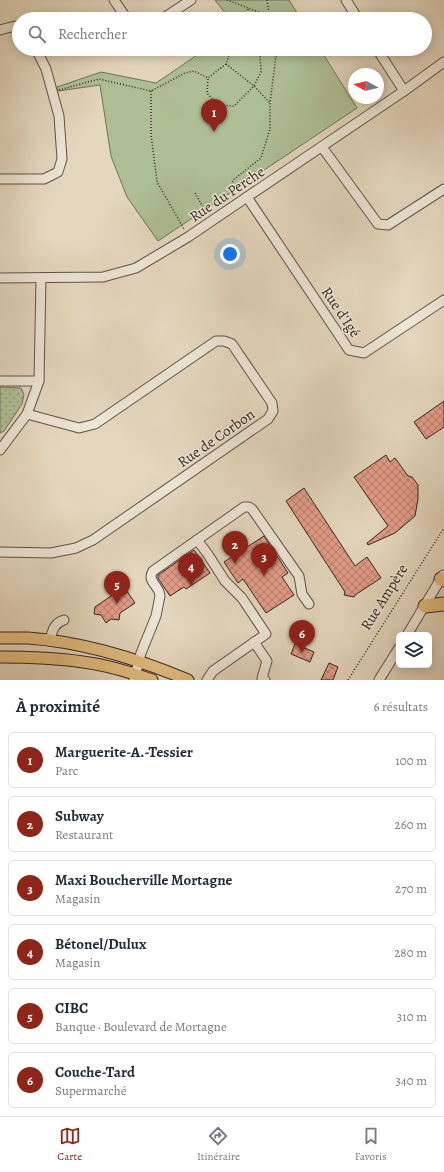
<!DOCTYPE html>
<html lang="fr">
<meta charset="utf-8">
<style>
:root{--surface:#fff;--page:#f6f6f7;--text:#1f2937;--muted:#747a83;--line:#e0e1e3;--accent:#8f2418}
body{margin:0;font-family:Alegreya,serif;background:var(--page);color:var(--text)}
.controls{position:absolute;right:12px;bottom:12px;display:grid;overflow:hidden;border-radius:6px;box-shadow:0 2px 10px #0003}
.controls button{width:36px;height:36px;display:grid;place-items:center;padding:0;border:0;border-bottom:1px solid var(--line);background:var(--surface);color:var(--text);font:20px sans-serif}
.compass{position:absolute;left:348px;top:68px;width:36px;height:36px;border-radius:50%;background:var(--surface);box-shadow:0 2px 10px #0003;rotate:278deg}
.you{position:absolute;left:230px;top:254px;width:14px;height:14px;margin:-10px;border:3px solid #fff;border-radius:50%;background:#1a73e8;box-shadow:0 0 0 6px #1a73e833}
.badge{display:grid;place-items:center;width:26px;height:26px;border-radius:50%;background:var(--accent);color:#fff;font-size:13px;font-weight:700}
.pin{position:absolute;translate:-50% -33px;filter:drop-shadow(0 1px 2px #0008)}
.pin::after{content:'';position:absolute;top:21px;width:14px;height:12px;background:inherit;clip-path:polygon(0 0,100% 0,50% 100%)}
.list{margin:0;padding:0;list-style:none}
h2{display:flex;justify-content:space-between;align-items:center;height:52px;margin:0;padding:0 16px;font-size:17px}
h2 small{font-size:13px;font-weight:400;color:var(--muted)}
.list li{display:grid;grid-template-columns:26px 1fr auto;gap:12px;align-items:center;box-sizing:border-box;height:56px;margin:0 8px 8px;padding:0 8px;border:1px solid var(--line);border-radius:6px}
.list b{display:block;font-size:15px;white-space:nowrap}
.list p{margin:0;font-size:13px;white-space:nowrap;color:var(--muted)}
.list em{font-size:13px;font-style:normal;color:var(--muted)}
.icon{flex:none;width:22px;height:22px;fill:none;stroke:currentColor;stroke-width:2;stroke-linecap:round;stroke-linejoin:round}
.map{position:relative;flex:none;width:444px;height:680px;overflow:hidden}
.search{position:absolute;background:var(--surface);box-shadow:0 2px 10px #0003;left:12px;right:12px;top:12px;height:44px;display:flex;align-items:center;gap:10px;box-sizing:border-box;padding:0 14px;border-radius:22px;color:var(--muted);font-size:15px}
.sheet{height:436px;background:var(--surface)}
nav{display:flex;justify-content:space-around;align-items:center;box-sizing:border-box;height:56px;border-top:1px solid var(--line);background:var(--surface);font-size:11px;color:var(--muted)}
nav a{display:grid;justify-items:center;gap:2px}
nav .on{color:var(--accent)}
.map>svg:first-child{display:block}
</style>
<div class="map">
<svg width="444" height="680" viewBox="0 0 444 680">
<defs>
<pattern id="grass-dots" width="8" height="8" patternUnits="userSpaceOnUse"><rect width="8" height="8" fill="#aebf96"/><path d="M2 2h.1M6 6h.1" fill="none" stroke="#8e9b7a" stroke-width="1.8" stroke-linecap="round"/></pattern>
<pattern id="building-cross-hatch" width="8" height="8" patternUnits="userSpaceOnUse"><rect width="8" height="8" fill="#e39b87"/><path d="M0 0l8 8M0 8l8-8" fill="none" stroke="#b97e6e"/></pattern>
</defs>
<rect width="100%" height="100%" fill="#e4d7be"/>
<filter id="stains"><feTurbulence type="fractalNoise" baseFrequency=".005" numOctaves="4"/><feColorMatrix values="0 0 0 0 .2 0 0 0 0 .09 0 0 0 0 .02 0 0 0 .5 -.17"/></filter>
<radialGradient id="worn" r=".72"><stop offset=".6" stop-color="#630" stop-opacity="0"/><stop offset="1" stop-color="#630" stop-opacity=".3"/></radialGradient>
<path fill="url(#grass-dots)" stroke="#70725c" d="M0,387L21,388L24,394L22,404L4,431L0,433Z"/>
<g fill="#aebf96" stroke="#70725c">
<path d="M215,0H289L301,19H230Z"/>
<path d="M206,49H320L357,108L158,241L127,197L111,156L100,85L58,91L57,87L101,72L156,83Z"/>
</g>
<g fill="url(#building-cross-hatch)" stroke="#332621">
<path d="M444,401V427L426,439L414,422Z"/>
<path d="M386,455L390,462L395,458L408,476L412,477L418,485V499L415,516L395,533L368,545L367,543L388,526L354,477Z"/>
<path d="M304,488L355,566L367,557L381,578L355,595L354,597L344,595L345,592L286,501Z"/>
<path d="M264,536L288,573L282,577L294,595L266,613L243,579L238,583L224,562Z"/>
<path d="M194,550L210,573L186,589L184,587L170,596L158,578V575Z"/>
<path d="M124,587L135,603L120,613L119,620L111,619L106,623L101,615L94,614L95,607Z"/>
<path d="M295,644L314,652L310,662L291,654Z"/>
<path d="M329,663L338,667L333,680H321Z"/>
</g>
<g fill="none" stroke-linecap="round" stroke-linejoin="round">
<defs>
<g id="minor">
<path d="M114,0L127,19"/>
<path d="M346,0L358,19"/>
<path d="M162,19L191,0"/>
<path d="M0,30L15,26L19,28"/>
<path d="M377,49L404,91"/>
<path d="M322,147L378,224L388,225L444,189"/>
<path d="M0,179H44L58,172L62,159L59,116L46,69L36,49"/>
<path d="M247,197L349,350L364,353L444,300"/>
<path d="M0,278L103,277L136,268L188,237L247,197L404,91L444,62"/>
<path d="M0,381H39"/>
<path d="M0,450L27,414L39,381L41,278"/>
<path d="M197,540L207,553L225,581L242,598L266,634L213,671L207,680"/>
<path d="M0,552L51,553L76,548L93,540L268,419L273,411L272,403L232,344L224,341H216L95,424L79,428L27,414"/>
<path d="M407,635L443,575"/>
<path d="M50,641C52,631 54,623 64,620"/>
<path d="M254,642L267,661L262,678L265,680"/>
<path d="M134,680L141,653L156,616L160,596C160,586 146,581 153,571L244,507H249L252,509L299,576L302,594L309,604"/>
<path d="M379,680L399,648"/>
</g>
<g id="major">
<path d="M0,638C9,638 19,638 28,638C83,642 138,659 188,680"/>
<path d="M0,657C28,657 56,658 83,662C107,665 130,672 152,680"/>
</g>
<g id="highway">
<path d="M441,579L444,580"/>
<path d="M425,606L444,604"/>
</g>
</defs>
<use href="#minor" stroke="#5f5248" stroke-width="11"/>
<use href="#major" stroke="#332621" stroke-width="13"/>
<use href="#highway" stroke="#332621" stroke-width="15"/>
<g stroke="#332621" stroke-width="1.5" stroke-dasharray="1 2" stroke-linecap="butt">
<path d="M227,0L269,16"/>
<path d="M267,0L270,19"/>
<path d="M248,19V8"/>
<path d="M226,64L254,86L270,103"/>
<path d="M208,79L207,93L218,105L234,106L254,86L261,72L260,54L255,49"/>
<path d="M59,90L99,79L151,91L185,73L194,71L208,78L226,64L231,49"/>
<path d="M151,91V134L157,182L184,229"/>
<path d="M195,193L207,214"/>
<path d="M235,196L231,188L233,180L261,158L270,129V103L276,56L274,49"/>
<path d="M348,680L444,528"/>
</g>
<use href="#minor" stroke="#ede5d5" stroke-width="9"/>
<use href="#major" stroke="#e2bc7f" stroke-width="11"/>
<use href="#highway" stroke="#e2bc7f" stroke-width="13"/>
</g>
<g text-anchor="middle" stroke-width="3" stroke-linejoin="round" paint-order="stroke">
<g font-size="15" fill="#332621" stroke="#ede5d5">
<text transform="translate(227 194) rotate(-34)" y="5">Rue du Perche</text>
<text transform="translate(341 312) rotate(56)" y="5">Rue d'Igé</text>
<text transform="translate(216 438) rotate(-35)" y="5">Rue de Corbon</text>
<text transform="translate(384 597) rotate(-58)" y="5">Rue Ampère</text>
</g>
</g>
<rect width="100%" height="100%" filter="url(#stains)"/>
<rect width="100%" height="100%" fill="url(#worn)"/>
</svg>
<div class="controls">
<button><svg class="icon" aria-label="layers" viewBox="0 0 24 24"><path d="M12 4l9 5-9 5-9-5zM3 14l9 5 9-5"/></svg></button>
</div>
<svg class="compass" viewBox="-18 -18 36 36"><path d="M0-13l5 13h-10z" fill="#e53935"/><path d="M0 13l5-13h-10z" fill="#747a83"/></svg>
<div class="you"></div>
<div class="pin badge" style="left:214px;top:132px">1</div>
<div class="pin badge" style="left:235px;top:564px">2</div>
<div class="pin badge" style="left:264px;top:576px">3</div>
<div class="pin badge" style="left:191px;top:586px">4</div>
<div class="pin badge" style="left:117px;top:604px">5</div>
<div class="pin badge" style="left:302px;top:653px">6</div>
<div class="search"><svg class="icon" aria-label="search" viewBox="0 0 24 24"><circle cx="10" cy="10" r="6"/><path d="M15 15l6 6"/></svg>Rechercher</div>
</div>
<section class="sheet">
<h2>À proximité<small>6 résultats</small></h2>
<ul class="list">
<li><span class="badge">1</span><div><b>Marguerite-A.-Tessier</b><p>Parc</p></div><em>100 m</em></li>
<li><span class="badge">2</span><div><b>Subway</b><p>Restaurant</p></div><em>260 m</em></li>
<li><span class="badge">3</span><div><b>Maxi Boucherville Mortagne</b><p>Magasin</p></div><em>270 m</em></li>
<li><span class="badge">4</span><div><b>Bétonel/Dulux</b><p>Magasin</p></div><em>280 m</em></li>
<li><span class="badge">5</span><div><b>CIBC</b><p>Banque · Boulevard de Mortagne</p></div><em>310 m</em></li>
<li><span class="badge">6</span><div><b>Couche-Tard</b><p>Supermarché</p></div><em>340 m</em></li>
</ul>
</section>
<nav>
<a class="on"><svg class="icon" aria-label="map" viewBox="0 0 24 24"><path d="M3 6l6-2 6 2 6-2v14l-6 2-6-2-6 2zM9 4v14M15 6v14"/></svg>Carte</a>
<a><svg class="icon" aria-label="directions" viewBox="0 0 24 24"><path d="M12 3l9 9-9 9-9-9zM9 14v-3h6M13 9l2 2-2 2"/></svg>Itinéraire</a>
<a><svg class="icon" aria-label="saved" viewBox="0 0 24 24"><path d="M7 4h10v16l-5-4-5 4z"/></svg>Favoris</a>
</nav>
